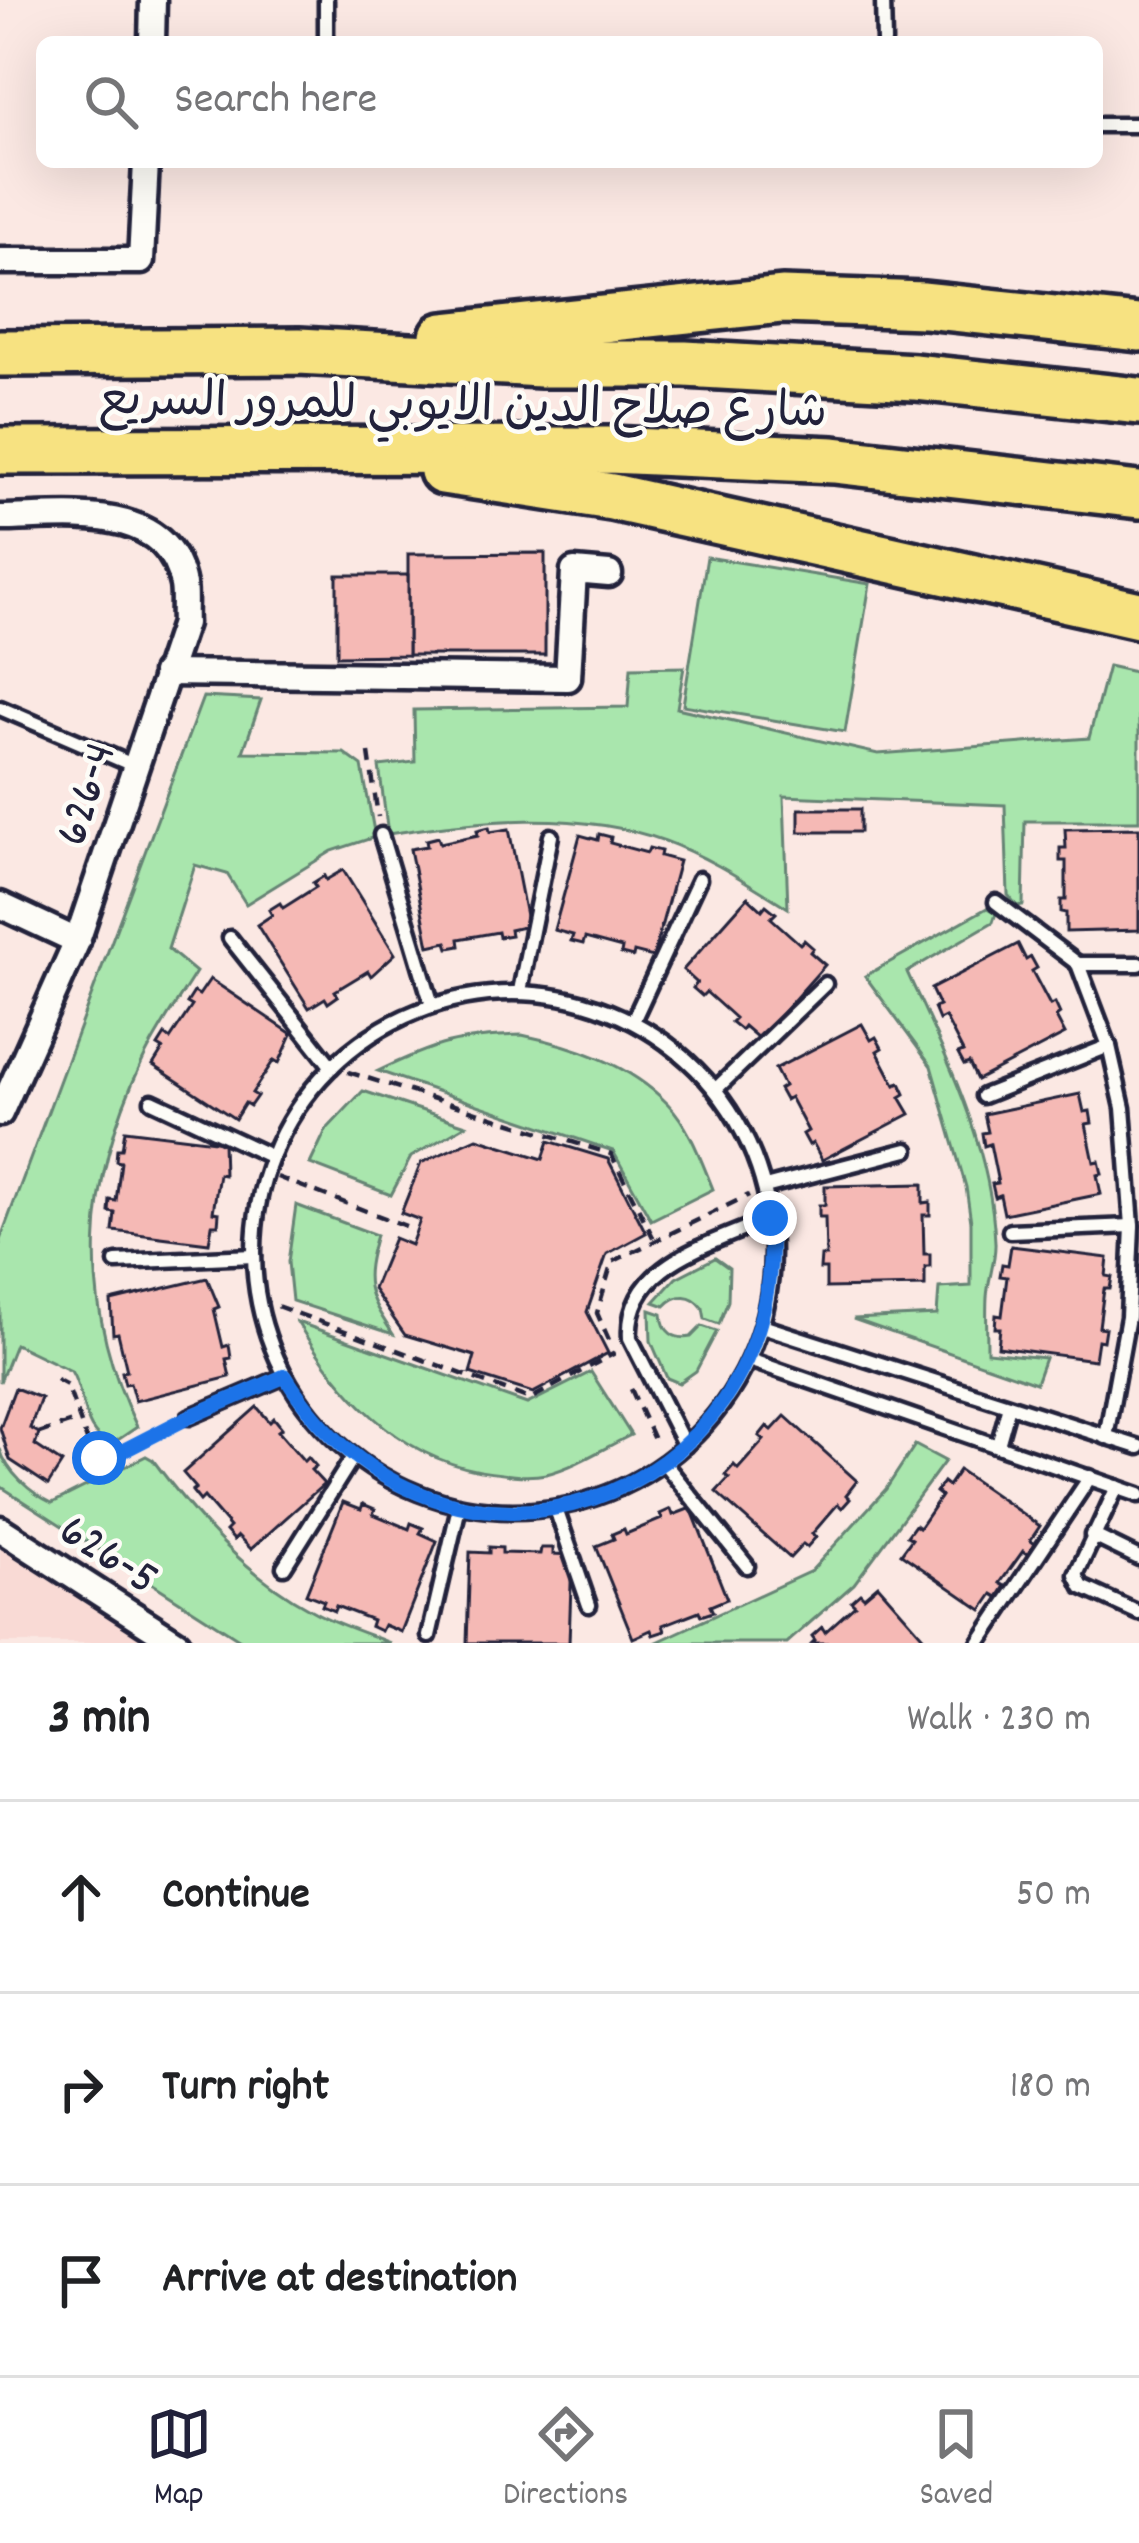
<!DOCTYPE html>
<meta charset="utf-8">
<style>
:root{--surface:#fff;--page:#f6f6f6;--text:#202124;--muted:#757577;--line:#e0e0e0;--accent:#22223b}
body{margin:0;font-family:Dekko,"Playpen Sans Arabic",sans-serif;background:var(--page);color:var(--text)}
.stop{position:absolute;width:36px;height:36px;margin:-27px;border:9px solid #1a73e8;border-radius:50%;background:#fff}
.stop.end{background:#1a73e8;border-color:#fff;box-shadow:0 3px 12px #0008}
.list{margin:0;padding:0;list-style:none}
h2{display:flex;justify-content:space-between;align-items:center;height:156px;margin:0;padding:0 48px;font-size:51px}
h2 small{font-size:39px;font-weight:400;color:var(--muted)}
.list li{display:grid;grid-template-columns:78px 1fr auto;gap:36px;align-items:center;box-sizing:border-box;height:192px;padding:0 48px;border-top:3px solid var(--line)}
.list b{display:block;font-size:45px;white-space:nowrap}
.list em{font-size:39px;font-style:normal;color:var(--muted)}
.icon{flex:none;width:66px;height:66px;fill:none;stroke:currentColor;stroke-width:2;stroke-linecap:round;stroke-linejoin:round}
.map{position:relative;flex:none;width:1139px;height:1643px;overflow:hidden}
.search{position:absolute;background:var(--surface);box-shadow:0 12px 48px #0002;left:36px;right:36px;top:36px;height:132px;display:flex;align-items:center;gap:30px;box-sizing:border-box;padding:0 42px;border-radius:18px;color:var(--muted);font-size:45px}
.sheet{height:732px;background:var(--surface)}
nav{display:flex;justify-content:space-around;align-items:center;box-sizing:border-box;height:168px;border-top:3px solid var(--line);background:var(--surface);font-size:33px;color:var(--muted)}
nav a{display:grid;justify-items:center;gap:6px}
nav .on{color:var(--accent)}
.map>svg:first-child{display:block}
</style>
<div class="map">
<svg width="1139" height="1643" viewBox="0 0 1139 1643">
<rect width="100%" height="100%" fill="#fbe8e3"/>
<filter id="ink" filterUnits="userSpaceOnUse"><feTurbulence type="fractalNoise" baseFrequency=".00833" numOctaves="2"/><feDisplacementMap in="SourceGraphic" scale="24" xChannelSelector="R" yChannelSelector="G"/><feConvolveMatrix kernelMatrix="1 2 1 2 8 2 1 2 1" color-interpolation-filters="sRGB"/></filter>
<g filter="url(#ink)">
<path fill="#f9dad5" d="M0,1520L178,1643H0Z"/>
<g fill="#a9e6ad" stroke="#668474" stroke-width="3">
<path d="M707,557L870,584L845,732L683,705Z"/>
<path d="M1108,666L1139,673V821H1025L1023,905L1017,906L1008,895L1005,805L784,796L788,908C749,884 709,857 665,841C578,809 477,820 388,834L379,766L415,762L414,710L628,707L631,668L684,667L677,708L878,754L1089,738Z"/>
<path d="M203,697L261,700L243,752L344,753L362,766L375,837L332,851L246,904L227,874L195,865L168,949L196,972C178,1001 158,1029 143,1060C84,1183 77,1303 137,1427L112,1444C81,1436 86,1394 71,1371L15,1344L0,1382V1240Z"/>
<path d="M987,908L996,913L993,922L907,972C947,1059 991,1145 995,1242C996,1260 988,1279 987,1297C986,1315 987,1334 987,1352L1045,1358L1036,1383L853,1319L937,1315L939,1288L971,1286V1222L966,1187L931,1066L865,976Z"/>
<path d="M522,1035C575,1046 629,1064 668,1104C690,1127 701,1160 713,1189L651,1220L613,1151L378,1071C437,1043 457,1037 522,1035Z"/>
<path d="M363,1091L466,1125L411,1157L391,1195L310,1164L326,1130Z"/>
<path d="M296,1205L376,1235C362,1283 366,1293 393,1334L292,1301L288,1262Z"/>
<path d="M715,1258L729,1268L728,1301L719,1324L705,1319L703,1308C692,1293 677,1293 665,1306L654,1302L676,1278Z"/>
<path d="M650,1310L662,1314C663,1332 674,1340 691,1337L702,1326L717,1331L696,1371L679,1383L667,1378L651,1341Z"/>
<path d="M297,1322L527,1404L591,1372L631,1435C604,1448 575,1467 546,1474C526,1478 500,1474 480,1471C395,1455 340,1392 297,1322Z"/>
<path d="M915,1445L945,1461L854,1584L787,1643H655L811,1571L886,1489Z"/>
<path d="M0,1449C7,1473 31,1493 52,1503L146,1456L153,1460C196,1518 246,1575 311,1610C335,1624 364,1632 390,1643H245L0,1486Z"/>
</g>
<g fill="#f5b9b5" stroke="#22223b" stroke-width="3">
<path d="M545,553V655H408V554Z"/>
<path d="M337,575H408V655L337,656Z"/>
<rect x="799" y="809" width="61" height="23"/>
<path d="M489,827L490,832L509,829L528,926L510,930L511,935L499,937L498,932L459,939L460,946L449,948L447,942L429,946L410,849L427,846L426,840L438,837L440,843L478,835L477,830Z"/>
<path d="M1139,828V930L1066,932V913L1061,912V900H1066V861H1060V848H1066L1065,829Z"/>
<path d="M599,834L611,837L610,843L647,853L649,848L661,851L660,856L679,861L653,957L634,952L633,957L621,954L622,948L585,938L583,944L571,941L573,935L554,930L580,835L598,840Z"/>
<path d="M343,870L395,954L371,976L368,971L335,991L338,996L328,1003L325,998L309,1008L257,925L272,915L269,910L280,903L283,908L316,887L313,883L324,876L326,880Z"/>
<path d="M748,897L762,910L766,905L776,913L771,918L800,944L804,940L813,948L810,952L825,965L759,1039L744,1026L741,1030L731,1022L735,1018L706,992L702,996L693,988L697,983L683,970Z"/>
<path d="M1018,944L1026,960L1031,957L1037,968L1032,971L1050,1005L1055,1003L1060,1014L1056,1017L1065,1034L977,1080L969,1063L964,1065L958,1054L963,1052L945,1017L939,1020L934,1008L939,1006L931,989Z"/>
<path d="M210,979L292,1034L279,1063L274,1060L252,1093L257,1096L250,1106L245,1103L235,1119L153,1065L163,1049L158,1046L165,1035L170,1039L192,1006L187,1003L194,992L199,995Z"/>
<path d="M862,1024L871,1040L876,1037L882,1048L877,1051L895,1085L900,1083L905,1094L900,1097L910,1114L822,1160L813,1143L809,1145L803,1134L808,1131L790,1097L785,1100L779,1089L784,1086L775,1069Z"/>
<path d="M1080,1094L1084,1112L1090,1111L1092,1123L1086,1124L1094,1162L1099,1161L1102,1174L1097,1175L1101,1194L1004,1214L1000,1195L995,1197L992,1184L998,1183L990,1144L984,1146L982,1133L988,1132L984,1114Z"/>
<path d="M125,1130L223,1142L224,1175L219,1174L213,1212L219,1213L218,1225H212L209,1243L113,1231L115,1213L109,1212L110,1200L116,1201L121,1162L116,1161L117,1149H122Z"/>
<path d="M477,1138L543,1159L549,1141L608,1159L646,1233L607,1254L587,1312L608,1353L533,1393L470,1373L475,1356L405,1335L373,1289L394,1238L411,1245L420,1220L401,1213L421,1163Z"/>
<path d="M923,1184V1203L930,1202V1215H923L924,1254H930V1267H925V1286L826,1288V1269H820L821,1256H826L825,1217H819V1205H825V1186Z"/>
<path d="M1011,1246L1108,1258L1106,1276L1112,1277L1110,1289H1104L1099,1327L1105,1328L1103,1341L1098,1340L1095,1360L998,1347L1000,1328H995L996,1315L1002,1316L1007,1277L1000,1276L1002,1264L1008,1265Z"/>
<path d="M207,1278L219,1307L214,1309L223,1347L229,1345L231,1358L226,1359L230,1377L135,1401L130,1383L125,1384L122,1372L127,1371L118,1333L113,1334L111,1301Z"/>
<path d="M15,1388L41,1398L30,1428L39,1433L35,1445L62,1463L48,1485L10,1460L0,1428Z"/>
<path d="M257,1407L270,1422L274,1418L282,1428L278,1431L304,1461L308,1457L316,1466L311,1470L324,1484L251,1549L238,1536L234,1540L226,1531L230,1527L204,1497L200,1501L192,1491L196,1488L183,1473Z"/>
<path d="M785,1416L857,1481L846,1495L850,1499L842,1508L838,1504L812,1534L816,1537L807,1547L803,1544L790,1558L716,1492L729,1478L725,1475L734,1465L738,1469L764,1440L759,1436L767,1426L772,1430Z"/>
<path d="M959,1470L1040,1526L1030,1541L1034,1544L1028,1555L1023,1551L1000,1583L1005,1586L998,1597L993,1594L982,1610L901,1554L912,1539L907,1536L915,1525L919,1528L941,1496L936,1492L943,1482L948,1486Z"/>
<path d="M343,1502L361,1509L363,1504L375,1509L373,1514L409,1529L411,1523L423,1528L420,1533L437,1541L401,1632L384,1625L381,1631L370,1626L372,1620L336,1606L334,1611L322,1606L324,1601L306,1594Z"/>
<path d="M691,1508L727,1599L710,1606L713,1612L701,1616L699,1611L663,1625L665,1631L653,1635L651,1630L633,1638L596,1546L614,1539L612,1534L624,1529L626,1534L662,1519L660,1514L671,1509L673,1515Z"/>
<path d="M489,1547L502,1548V1553L540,1554L541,1548H553V1554L572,1555L569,1643H467L470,1552L489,1553Z"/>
<path d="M878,1585L929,1643H812L815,1640L812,1636L822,1627L825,1632L855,1605L851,1601L860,1593L864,1597Z"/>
</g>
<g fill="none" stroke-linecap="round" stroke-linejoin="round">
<defs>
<g id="lane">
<path d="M326,0V42"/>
<path d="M883,0L884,42"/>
<path d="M1097,125H1139"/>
<path d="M0,708L135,766"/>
<path d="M381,835L432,1005"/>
<path d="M996,902L1078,964L1109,1046L1123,1108L1132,1226L1128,1317L1106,1437"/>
<path d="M230,938L332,1067"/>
<path d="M1078,964H1139"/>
<path d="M520,991L551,836"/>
<circle cx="513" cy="1252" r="259"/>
<path d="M633,1021L699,879"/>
<path d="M716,1089L825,984"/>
<path d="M983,1096L1109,1046"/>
<path d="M152,1101L272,1157"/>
<path d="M765,1187L907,1150"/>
<path d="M1010,1231L1132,1226"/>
<path d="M116,1262L254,1256"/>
<path d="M762,1326L1139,1447"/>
<path d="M749,1360L1139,1495"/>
<path d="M189,1417L285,1376"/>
<path d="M998,1445L1009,1406"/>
<path d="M685,1446L630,1338C625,1263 714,1244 770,1218"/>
<path d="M664,1463L747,1566"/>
<path d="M1117,1487L1076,1575L1082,1587L1139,1613"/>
<path d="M556,1509L589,1605"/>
<path d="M1092,1535L1139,1558"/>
<path d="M284,1567L353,1457"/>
<path d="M429,1636L459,1507"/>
<path d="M979,1643L1090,1477"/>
</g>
<g id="street">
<path d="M152,42L153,0"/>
<path d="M0,261H141L146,162"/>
<path d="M0,518C63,518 167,499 183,585C185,597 183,611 184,623L77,941L0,1113"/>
<path d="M165,673L568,678L574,571L609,574"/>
<path d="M0,905L77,941"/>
<path d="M0,1529L177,1643"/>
</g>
<g id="highway">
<path d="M443,336L782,300L924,305L1139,328"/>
<path d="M0,353L299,351L541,364H685L915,377L1139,401"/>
<path d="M0,451L609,450L834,460L1139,495"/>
<path d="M443,471L612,497L1139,615"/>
</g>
</defs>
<use href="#lane" stroke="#22223b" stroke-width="21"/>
<use href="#street" stroke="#22223b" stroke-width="33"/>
<use href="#highway" stroke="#22223b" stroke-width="54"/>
<g stroke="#22223b" stroke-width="4.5" stroke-dasharray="12 9" stroke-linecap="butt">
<path d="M369,753L378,817"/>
<path d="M348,1072L611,1154L655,1241"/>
<path d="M277,1177L408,1227"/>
<path d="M258,1299L530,1399L615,1353"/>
<path d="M609,1340L597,1313L612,1262L749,1195"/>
<path d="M56,1379L67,1385L92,1454C117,1463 149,1438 172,1426"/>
<path d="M631,1389L656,1444"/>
<path d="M39,1433L81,1419"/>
</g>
<use href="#lane" stroke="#fdfcf7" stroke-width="12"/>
<use href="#street" stroke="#fdfcf7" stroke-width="24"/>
<use href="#highway" stroke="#f7e281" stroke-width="45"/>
</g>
</g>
<g fill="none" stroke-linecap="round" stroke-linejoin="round" filter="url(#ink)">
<path stroke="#1a73e8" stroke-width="15" d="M99,1458L113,1456L189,1417L285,1376C438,1624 789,1508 770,1218"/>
</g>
<g text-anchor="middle" stroke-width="9" stroke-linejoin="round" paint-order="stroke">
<g font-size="48" fill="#22223b" stroke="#fdfcf7">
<text transform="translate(463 402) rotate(1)" y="17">شارع صلاح الدين الايوبي للمرور السريع</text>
<text transform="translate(82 793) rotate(-72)" y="17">626-4</text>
<text transform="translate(111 1551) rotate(33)" y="17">626-5</text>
</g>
</g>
</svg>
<div class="stop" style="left:99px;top:1458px"></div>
<div class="stop end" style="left:770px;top:1218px"></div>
<div class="search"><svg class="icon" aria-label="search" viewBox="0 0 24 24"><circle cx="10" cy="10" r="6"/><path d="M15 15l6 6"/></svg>Search here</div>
</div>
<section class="sheet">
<h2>3 min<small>Walk · 230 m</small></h2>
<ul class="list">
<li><svg class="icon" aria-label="ahead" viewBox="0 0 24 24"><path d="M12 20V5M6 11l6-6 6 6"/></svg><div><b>Continue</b></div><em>50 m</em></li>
<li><svg class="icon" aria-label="right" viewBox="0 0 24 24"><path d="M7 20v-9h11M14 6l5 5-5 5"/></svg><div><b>Turn right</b></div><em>180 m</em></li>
<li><svg class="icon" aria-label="arrive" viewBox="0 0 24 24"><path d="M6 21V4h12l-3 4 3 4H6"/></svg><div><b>Arrive at destination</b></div></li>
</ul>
</section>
<nav>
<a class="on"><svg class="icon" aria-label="map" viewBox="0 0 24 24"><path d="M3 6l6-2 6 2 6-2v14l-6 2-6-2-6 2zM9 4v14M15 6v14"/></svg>Map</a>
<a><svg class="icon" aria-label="directions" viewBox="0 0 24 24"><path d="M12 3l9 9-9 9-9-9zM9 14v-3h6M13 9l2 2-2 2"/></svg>Directions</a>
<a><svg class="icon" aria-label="saved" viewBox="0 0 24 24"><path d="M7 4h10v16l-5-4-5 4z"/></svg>Saved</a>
</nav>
